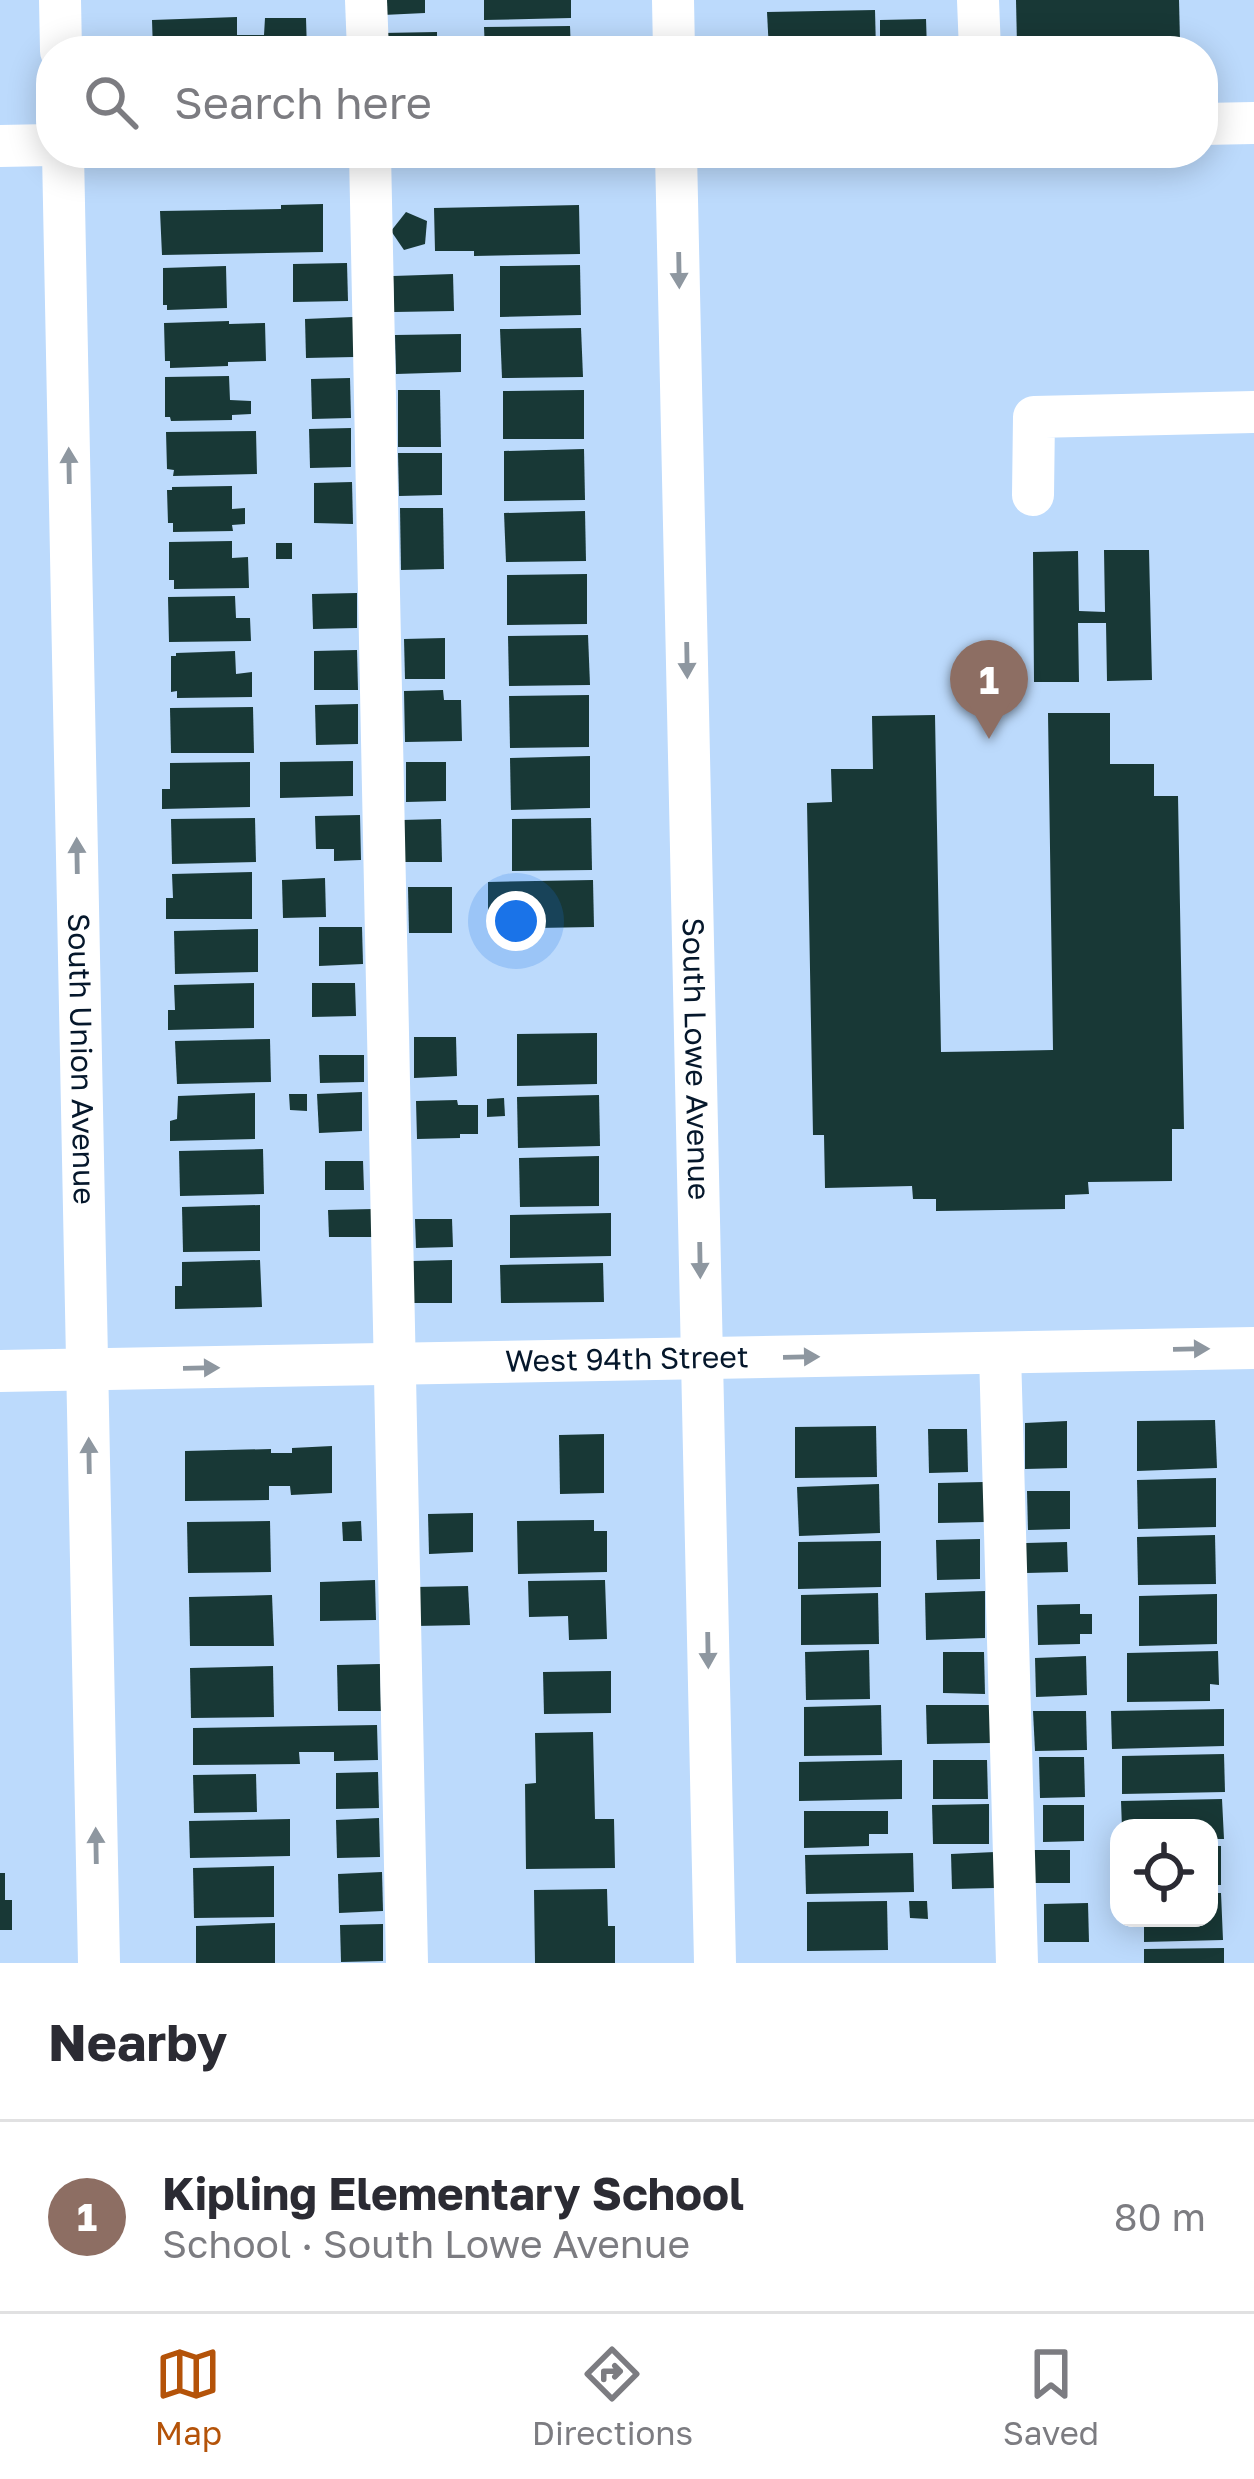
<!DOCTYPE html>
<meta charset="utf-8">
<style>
:root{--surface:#fff;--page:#f7f7f7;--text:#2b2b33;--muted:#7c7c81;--line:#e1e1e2;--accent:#b45309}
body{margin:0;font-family:"Golos Text",sans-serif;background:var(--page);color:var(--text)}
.controls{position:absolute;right:36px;bottom:36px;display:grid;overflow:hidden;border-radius:24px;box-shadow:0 6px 30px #0003}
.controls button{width:108px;height:108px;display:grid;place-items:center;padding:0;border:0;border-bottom:3px solid var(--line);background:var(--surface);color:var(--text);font:60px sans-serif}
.you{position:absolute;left:516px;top:921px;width:42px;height:42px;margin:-30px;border:9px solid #fff;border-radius:50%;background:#1a73e8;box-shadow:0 0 0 18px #1a73e833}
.badge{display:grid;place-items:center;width:78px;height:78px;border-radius:50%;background:var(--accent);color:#fff;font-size:39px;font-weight:700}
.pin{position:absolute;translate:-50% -99px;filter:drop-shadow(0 3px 6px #0008)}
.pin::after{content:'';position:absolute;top:63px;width:42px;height:36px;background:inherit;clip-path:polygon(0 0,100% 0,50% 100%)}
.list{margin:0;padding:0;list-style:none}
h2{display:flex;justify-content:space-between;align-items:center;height:156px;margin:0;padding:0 48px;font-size:51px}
h2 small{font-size:39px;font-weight:400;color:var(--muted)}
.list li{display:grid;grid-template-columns:78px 1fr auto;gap:36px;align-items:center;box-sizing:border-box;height:192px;padding:0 48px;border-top:3px solid var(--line)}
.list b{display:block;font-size:45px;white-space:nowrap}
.list p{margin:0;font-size:39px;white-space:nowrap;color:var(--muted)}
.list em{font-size:39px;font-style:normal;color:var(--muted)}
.icon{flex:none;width:66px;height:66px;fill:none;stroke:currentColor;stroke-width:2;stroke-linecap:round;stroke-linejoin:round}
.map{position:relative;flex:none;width:1254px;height:1963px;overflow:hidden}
.search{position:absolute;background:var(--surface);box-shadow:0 6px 30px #0003;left:36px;right:36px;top:36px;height:132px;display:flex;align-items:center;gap:30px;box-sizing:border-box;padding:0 42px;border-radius:48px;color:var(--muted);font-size:45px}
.sheet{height:348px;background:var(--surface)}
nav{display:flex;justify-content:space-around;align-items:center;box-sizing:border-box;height:168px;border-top:3px solid var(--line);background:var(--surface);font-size:33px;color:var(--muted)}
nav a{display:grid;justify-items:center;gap:6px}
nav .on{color:var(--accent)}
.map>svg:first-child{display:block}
</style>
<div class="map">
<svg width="1254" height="1963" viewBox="0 0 1254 1963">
<rect width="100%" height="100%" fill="#bcdafc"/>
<g fill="#183836">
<path d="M383,0H425V13L383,15Z"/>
<path d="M484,0H571V18L484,20Z"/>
<path d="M1016,0H1179L1180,41L1017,45Z"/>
<path d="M875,10L876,51H769L767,12Z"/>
<path d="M237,17V35H264L265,18H306L307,51H153L152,20Z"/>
<path d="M926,19L927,51H880V20Z"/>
<path d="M570,26L571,51H485L484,27Z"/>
<path d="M437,32V51H383L382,33Z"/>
<path d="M323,204V252L162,255L160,211L281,209V205Z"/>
<path d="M579,205L580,254L474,256V251H435L434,208Z"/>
<path d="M406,212L427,221L425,244L404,250L391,231Z"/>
<path d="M347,263L348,301L293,302V264Z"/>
<path d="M580,265L581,315L500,317V266Z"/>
<path d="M226,266L227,308L167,310V305H163V268Z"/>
<path d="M453,274L454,311L394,312L393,276Z"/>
<path d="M353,317L354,357L306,358L305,319Z"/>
<path d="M229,321V324L265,323L266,361L228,362V366L170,368V361H165L164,323Z"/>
<path d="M581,328L583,377L502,378L500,329Z"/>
<path d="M461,334V372L396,374L395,335Z"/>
<path d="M229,376L230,400L251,401V414L232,415V420L171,421L170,417H165V377Z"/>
<path d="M350,378L351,418L312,419L311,379Z"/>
<path d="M398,390H440L441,447H398Z"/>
<path d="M584,390V439H503V391Z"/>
<path d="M351,428V467L310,468L309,429Z"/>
<path d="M256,431L257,474L173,476L174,470L167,469L166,432Z"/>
<path d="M584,449L585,500L504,501V451Z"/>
<path d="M398,453H442V495L399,496Z"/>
<path d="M352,482L353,524L314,523V483Z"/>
<path d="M232,486V509L245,508V524L232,525L233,531L173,532V523H168L167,490H172V487Z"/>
<path d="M400,508H443L444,569L401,570Z"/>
<path d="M585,511L586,561L506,562L504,513Z"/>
<path d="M232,541V558L248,557L249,588L174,589V580H169V542Z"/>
<rect x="276" y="543" width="16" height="16"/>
<path d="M1104,550H1149L1152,680L1107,681L1106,623H1078L1079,682H1034L1033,552L1078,551L1079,611L1105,612Z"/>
<path d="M587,574V624L507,625V575Z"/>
<path d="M357,593V628L313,629L312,594Z"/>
<path d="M235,596L236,618H250L251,641L169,642L168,597Z"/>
<path d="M588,635L590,685L509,686L508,636Z"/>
<path d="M445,638V679H405L404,639Z"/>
<path d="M357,650L358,690H314V651Z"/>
<path d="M235,651L236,674L252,672V697L177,698V691L171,692V656H176V653Z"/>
<path d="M443,690L444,700H461L462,741L405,742L404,691Z"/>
<path d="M589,695V747L510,748L509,696Z"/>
<path d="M358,704V744L316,745L315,705Z"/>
<path d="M253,707L254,753H171L170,708Z"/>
<path d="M1048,713H1110V764H1154V796H1178L1184,1129H1172V1181L1088,1182L1089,1194L1065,1195V1209L936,1211V1199H913L912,1186L825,1188L824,1135H813L807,803L832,802L831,769H873L872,716L935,715L941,1052L1053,1050Z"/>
<path d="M590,756V808L511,810L510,758Z"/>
<path d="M353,761V796L280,798V762Z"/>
<path d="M250,762V807L162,809V789H170V763Z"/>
<path d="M406,762H446V801L406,802Z"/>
<path d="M360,815L361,860L334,861V849H316L315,816Z"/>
<path d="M255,818L256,862L172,864L171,819Z"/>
<path d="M591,818L592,870L512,871V819Z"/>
<path d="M441,819L442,862H403L402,820Z"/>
<path d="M252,872V919H166V898H173L172,874Z"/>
<path d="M325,878L326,917L283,918L282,880Z"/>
<path d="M593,880L594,927L488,929V882Z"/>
<path d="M408,887H452V933H409Z"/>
<path d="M319,927H362L363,964L319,966Z"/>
<path d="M258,929V972L175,974L174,931Z"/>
<path d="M254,983V1028L168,1030V1010H175L174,985Z"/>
<path d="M312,983H355L356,1016L312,1017Z"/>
<path d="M597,1033V1084L517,1086V1034Z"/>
<path d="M414,1037H456L457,1076L414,1078Z"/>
<path d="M270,1039L271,1082L177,1084L175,1041Z"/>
<path d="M319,1055H364V1082L320,1083Z"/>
<path d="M362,1092V1131L319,1133L317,1094Z"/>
<path d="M255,1093V1139L170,1141V1121L177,1119L178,1096Z"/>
<path d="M289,1094H307V1111L290,1110Z"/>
<path d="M599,1095L600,1146L518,1148L517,1097Z"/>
<path d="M504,1098L505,1116L487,1117V1099Z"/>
<path d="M457,1100L458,1105H478V1134H460V1138L417,1139L416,1101Z"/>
<path d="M263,1149L264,1194L180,1196L179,1151Z"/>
<path d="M599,1156V1206L520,1207L519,1158Z"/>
<path d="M325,1161H363L364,1190H325Z"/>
<path d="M260,1205V1251L183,1252L182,1207Z"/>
<path d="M373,1209L374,1237H329L328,1210Z"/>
<path d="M611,1213V1256L510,1258V1215Z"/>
<path d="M415,1219H452L453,1247L416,1248Z"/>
<path d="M260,1260L262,1307L175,1309V1286H182V1262Z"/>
<path d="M452,1260V1303H414L413,1261Z"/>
<path d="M603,1263L604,1302L501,1303L500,1265Z"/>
<path d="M1215,1420L1217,1468L1137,1471V1421Z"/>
<path d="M1067,1421V1468L1025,1469V1423Z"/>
<path d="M876,1426L877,1477L795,1478V1427Z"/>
<path d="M928,1429H967L968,1472L929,1473Z"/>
<path d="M604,1434V1493L560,1494L559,1435Z"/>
<path d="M332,1446V1493L291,1495L290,1486H269V1500L185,1501V1451L271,1449V1453H292V1448Z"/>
<path d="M1216,1478V1527L1138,1529L1137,1480Z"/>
<path d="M984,1482L985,1522L938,1523V1483Z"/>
<path d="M879,1484L880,1533L799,1536L797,1487Z"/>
<path d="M1027,1491H1070V1529L1028,1530Z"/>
<path d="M473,1513V1552L429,1554L428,1514Z"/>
<path d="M594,1520V1531H607V1572L518,1574L517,1521Z"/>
<path d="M270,1521L271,1572L188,1573L187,1522Z"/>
<path d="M361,1521L362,1541H343L342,1522Z"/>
<path d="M1215,1535L1216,1584L1138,1585L1137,1537Z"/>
<path d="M980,1539V1579L937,1580L936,1540Z"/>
<path d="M881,1541V1587L798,1589V1542Z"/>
<path d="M1067,1542L1068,1572L1026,1573V1543Z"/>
<path d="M375,1580L376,1620L320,1621V1582Z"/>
<path d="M605,1580L607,1639L569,1640L568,1616L529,1617L528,1581Z"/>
<path d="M468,1586L470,1625L415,1626V1587Z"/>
<path d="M985,1591V1638L926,1640L925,1593Z"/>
<path d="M878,1593L879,1644L801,1645V1595Z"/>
<path d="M1217,1594V1644L1139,1646V1596Z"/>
<path d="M272,1595L274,1646H190L189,1597Z"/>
<path d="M1080,1604V1614H1092V1634H1080V1644L1038,1645L1037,1605Z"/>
<path d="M869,1650L870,1699L806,1700L805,1652Z"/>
<path d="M1218,1651L1219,1685L1210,1684V1701L1127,1702V1653Z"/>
<path d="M943,1652H984L985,1694L943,1693Z"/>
<path d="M1086,1656L1087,1695L1036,1697L1035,1658Z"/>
<path d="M380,1664L381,1711H338L337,1665Z"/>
<path d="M273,1666L274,1717L191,1718L190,1668Z"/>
<path d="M611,1671V1713L544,1714L543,1672Z"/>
<path d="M881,1705L882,1755L804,1756V1707Z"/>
<path d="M926,1705H990L991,1743L927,1744Z"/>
<path d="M1224,1709V1746L1112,1749L1111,1711Z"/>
<path d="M1033,1711H1086L1087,1750L1035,1751Z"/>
<path d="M377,1725L378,1760L334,1761V1752H299L300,1764L193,1765V1728Z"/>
<path d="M593,1732L595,1819H614L615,1868L526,1869L525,1784L536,1783L535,1733Z"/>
<path d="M1224,1754L1225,1792L1122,1794V1756Z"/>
<path d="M1039,1757H1084L1085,1797L1040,1798Z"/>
<path d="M902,1760V1799L799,1801V1762Z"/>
<path d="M933,1760H987L988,1799H933Z"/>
<path d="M378,1772L379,1808L336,1809V1773Z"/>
<path d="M256,1774L257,1812L194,1813L193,1775Z"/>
<path d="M1222,1799L1224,1839H1209V1828H1122L1121,1801Z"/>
<path d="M989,1804V1844H933L932,1805Z"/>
<path d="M1043,1805H1084V1841L1043,1842Z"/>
<path d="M804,1811H888V1834H869V1846L804,1848Z"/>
<path d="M379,1818L380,1857L337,1858L336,1820Z"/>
<path d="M290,1819V1856L190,1858L189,1821Z"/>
<rect x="1209" y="1846" width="12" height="39"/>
<path d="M1032,1850H1070V1883H1033Z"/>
<path d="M995,1852V1888L952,1889L951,1854Z"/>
<path d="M913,1853L914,1892L806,1894L805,1855Z"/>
<path d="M274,1866V1917L194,1918L193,1868Z"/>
<path d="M382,1872L383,1911L339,1913L338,1874Z"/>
<path d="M0,1873H5V1900H12V1930H0Z"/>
<path d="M607,1889L608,1926H615V1963H535L534,1890Z"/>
<path d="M1209,1893H1221L1223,1940L1144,1942V1918H1209Z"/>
<path d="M887,1901L888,1950L807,1951V1902Z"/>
<path d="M909,1901H927L928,1919L910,1918Z"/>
<path d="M1088,1903L1089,1942H1044V1904Z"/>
<path d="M275,1923V1963H196V1926Z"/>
<path d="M383,1924V1961L341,1962L340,1925Z"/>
<path d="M1224,1948V1963H1144V1949Z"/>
</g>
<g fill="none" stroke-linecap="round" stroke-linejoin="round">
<g stroke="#fff" stroke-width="42">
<path d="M60,0L61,51"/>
<path d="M366,0L368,51"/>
<path d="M673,0L674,51"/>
<path d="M978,0L980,51"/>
<path d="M1203,124L1254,123"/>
<path d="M0,146L51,145"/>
<path id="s1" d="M63,153L99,1963"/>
<path d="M370,153L407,1963"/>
<path id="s2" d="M676,153L715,1963"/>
<path d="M1033,495L1034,417L1254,412"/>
<path d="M1000,1353L1017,1963"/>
<path id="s3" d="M0,1371L1254,1348"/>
</g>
</g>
<defs><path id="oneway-solid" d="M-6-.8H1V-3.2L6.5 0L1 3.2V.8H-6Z" transform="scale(3)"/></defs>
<g fill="#8e97a0">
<use href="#oneway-solid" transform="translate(679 270) rotate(89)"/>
<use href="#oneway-solid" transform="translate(69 466) rotate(-91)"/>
<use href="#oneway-solid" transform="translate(687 660) rotate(89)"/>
<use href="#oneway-solid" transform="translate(77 856) rotate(-91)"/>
<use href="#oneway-solid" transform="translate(700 1260) rotate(89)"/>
<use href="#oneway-solid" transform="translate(1191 1349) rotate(-1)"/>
<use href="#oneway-solid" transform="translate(801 1357) rotate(-1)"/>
<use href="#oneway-solid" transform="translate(201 1368) rotate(-1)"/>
<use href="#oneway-solid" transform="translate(89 1456) rotate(-91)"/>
<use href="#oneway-solid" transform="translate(708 1650) rotate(89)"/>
<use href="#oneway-solid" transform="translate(96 1846) rotate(-91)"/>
</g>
<g text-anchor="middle" stroke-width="12" stroke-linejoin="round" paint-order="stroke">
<g font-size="30" fill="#05172b" stroke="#bcdafc">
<text dy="10" stroke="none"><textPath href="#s1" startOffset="906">South Union Avenue</textPath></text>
<text dy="10" stroke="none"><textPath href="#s2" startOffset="906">South Lowe Avenue</textPath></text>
<text dy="10" stroke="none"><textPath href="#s3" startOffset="627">West 94th Street</textPath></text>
</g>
</g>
</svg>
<div class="controls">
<button><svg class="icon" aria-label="locate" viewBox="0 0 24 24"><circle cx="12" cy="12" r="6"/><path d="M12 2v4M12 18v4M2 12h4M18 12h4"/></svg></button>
</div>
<div class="you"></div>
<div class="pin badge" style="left:989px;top:739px;background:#8d6e63">1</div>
<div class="search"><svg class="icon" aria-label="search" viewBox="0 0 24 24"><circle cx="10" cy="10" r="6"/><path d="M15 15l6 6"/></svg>Search here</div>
</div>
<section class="sheet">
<h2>Nearby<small></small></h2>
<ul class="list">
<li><span class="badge" style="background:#8d6e63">1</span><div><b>Kipling Elementary School</b><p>School · South Lowe Avenue</p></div><em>80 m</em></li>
</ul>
</section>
<nav>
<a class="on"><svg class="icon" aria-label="map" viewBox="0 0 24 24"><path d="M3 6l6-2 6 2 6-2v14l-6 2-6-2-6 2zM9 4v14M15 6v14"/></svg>Map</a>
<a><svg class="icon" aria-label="directions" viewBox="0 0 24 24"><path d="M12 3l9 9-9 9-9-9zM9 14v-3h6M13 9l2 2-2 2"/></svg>Directions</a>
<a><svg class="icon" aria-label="saved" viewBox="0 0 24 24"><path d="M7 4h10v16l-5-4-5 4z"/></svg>Saved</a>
</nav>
